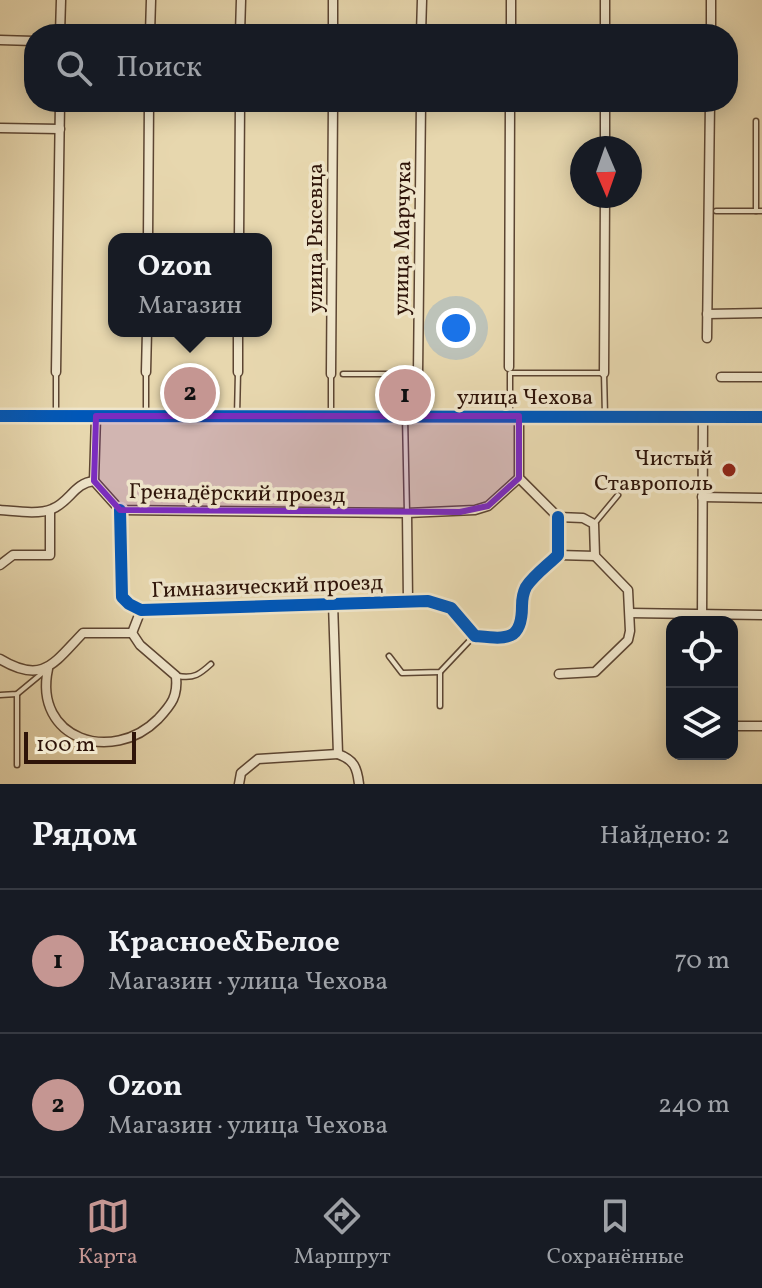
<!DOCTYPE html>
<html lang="ru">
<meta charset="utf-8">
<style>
:root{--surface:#171b24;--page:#20242c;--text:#f1f3f6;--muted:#9ea1a6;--line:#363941;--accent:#c59692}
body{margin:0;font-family:Vollkorn,serif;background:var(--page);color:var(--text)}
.controls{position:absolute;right:24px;bottom:24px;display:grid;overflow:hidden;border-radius:16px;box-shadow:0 4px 20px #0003}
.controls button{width:72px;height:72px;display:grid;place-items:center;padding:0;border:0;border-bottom:2px solid var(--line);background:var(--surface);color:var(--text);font:40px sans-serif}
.compass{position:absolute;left:570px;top:136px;width:72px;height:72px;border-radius:50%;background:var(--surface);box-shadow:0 4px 20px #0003;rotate:178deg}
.scale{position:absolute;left:24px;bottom:20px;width:112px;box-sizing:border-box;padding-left:8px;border:4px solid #2e1409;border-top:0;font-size:22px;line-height:28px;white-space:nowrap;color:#2e1409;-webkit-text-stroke:6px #efe5ca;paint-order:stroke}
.you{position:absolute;left:456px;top:328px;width:28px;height:28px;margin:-20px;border:6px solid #fff;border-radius:50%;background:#1a73e8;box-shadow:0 0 0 12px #1a73e833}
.badge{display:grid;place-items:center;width:52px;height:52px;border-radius:50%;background:var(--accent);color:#111;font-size:26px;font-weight:700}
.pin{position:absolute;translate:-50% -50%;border:4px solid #fff;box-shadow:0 2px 8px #0006}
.popup{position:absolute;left:108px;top:233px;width:164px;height:104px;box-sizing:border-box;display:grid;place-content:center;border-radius:16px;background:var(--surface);filter:drop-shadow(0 2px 6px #0005);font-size:26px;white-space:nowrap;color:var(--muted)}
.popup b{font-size:30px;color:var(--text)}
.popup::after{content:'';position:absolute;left:50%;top:100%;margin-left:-16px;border:16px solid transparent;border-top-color:var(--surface)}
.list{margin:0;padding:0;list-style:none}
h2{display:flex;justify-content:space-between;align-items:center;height:104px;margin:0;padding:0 32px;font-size:34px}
h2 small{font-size:26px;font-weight:400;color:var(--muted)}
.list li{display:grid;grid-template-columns:52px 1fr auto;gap:24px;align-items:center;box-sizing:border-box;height:144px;padding:0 32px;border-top:2px solid var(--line)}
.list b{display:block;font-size:30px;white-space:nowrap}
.list p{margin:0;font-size:26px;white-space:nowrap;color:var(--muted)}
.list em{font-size:26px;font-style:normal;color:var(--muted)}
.icon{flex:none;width:44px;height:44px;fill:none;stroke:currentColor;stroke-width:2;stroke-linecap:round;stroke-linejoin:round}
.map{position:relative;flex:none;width:762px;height:784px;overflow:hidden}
.search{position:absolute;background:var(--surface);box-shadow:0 4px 20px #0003;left:24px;right:24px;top:24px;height:88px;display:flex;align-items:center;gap:20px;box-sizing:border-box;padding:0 28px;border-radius:32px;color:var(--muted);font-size:30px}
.sheet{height:392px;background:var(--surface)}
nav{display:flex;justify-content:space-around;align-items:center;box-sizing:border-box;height:112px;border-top:2px solid var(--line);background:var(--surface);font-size:22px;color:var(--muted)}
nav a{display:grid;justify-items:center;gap:4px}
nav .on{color:var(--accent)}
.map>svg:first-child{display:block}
</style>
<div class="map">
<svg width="762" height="784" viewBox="0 0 762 784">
<rect width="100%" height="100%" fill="#e7d7ae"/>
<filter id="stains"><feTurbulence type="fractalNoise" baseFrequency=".0025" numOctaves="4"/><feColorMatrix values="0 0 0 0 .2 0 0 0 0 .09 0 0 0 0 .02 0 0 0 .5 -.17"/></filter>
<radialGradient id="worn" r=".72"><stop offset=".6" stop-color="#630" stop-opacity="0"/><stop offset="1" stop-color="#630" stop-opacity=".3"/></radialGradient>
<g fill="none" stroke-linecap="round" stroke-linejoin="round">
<defs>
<g id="lane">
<path d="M756,121V211"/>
<path d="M716,211H762"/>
<path d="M343,374H418L419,416"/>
<path d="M331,376V415"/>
<path d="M146,414V372"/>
<path d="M56,416V372"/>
<path d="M237,416L238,372"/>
<path d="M405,416L407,513"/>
<path d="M510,416V373H604L605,416"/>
<path d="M594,524L618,495"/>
<path d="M389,656L402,673L440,672L473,637"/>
<path d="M178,676C194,679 200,674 211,664"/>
<path d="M0,695L17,694L46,670"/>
<path d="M440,706V673"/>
<path d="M17,765V694"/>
</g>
<g id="street">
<path d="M60,34L61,0"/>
<path d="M150,34L151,0"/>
<path d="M240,34L241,0"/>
<path d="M333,34V0"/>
<path d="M421,34L422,0"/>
<path d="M511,34V0"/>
<path d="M605,34V0"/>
<path d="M711,34V0"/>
<path d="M0,40L34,41"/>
<path d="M0,128L60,129"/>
<path d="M605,148V102"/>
<path d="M148,239L149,102"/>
<path d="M239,239L240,102"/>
<path d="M707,314L762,313"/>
<path d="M707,338L710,102"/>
<path d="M509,367L510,102"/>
<path d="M56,372L60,102"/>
<path d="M146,372L147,331"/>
<path d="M238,372V331"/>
<path d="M604,373L605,196"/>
<path d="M331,374L333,102"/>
<path d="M418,374L421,102"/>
<path d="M721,377H762"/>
<path d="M0,416L762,417"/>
<path d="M519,416V478L558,517L583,518L594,524L595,556L628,590L630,631L628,640L595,672L559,674"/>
<path d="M94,481L96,416"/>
<path d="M702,497L762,498"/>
<path d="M0,510C15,511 38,515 52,509C70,502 74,483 94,481L120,510L407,513L408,601"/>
<path d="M120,510L122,597L129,604L141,610L428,601L451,608L475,636C506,639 522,642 522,606C522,599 523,593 526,587C534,575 548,565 558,555V517"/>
<path d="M407,513L475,510L488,506L519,478"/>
<path d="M558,555L595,556"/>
<path d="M0,565L13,555H50V511"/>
<path d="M333,603L338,754C354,760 357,767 359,784"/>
<path d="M630,613L762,615"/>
<path d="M702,622L703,416"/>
<path d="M0,659C43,685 54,663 83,633H132L141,610"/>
<path d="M48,669C33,739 112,765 158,719C172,704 178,696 176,676L140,645L132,633"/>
<path d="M732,726H762"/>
<path d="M239,784L241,773L258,759L338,754"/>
</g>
</defs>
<use href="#lane" stroke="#5c4532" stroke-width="7"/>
<use href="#street" stroke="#5c4532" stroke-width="11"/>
<use href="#lane" stroke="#efe5ca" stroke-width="4"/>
<use href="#street" stroke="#efe5ca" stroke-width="8"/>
<defs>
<g id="cycleway">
<path d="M0,416L762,417"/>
<path d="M120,510L122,597L129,604L141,610L428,601L451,608L475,636C506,639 522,642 522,606C522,599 523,593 526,587C534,575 548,565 558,555V517"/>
</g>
</defs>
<use href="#cycleway" stroke="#efe5ca" stroke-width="17"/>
<use href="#cycleway" stroke="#0057b8" stroke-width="12"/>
</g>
<path fill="#7b2cbf" fill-opacity="0.2" stroke="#7b2cbf" stroke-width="6" stroke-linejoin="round" d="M96,416H519V478L488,506L460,512L120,510L94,481Z"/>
<circle fill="#8f2418" stroke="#efe5ca" stroke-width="3" cx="729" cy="470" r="8"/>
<g text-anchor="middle" stroke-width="7" stroke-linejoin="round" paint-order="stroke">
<g font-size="22" fill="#2e1409" stroke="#efe5ca">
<text transform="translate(314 238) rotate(-90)" y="8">улица Рысевца</text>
<text transform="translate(401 238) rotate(-89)" y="8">улица Марчука</text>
<text x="525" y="404">улица Чехова</text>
<text transform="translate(237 492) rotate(1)" y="8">Гренадёрский проезд</text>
<text transform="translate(267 585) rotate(-2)" y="8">Гимназический проезд</text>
</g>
<g font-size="22" fill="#2e1409" stroke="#efe5ca" text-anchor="end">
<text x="713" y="465">Чистый<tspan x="713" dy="25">Ставрополь</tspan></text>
</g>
</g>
<rect width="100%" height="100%" filter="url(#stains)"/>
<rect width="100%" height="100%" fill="url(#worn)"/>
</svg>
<div class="controls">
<button><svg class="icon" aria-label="locate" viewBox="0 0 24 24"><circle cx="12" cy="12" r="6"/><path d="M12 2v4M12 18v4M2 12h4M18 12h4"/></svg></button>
<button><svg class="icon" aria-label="layers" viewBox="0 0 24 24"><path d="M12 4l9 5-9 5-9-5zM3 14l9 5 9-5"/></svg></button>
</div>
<svg class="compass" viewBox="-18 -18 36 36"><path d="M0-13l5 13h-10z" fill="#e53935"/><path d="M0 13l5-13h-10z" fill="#9ea1a6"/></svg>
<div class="scale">100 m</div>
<div class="you"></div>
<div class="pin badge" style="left:405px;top:395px">1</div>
<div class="pin badge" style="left:190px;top:393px">2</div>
<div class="popup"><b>Ozon</b>Магазин</div>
<div class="search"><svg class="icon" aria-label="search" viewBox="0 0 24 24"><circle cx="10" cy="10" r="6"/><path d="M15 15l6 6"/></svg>Поиск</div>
</div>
<section class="sheet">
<h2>Рядом<small>Найдено: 2</small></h2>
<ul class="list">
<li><span class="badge">1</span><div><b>Красное&amp;Белое</b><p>Магазин · улица Чехова</p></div><em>70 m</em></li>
<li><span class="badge">2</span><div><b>Ozon</b><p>Магазин · улица Чехова</p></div><em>240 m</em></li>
</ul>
</section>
<nav>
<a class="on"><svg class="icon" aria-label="map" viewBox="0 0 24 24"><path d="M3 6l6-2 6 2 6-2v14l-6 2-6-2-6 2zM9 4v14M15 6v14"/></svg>Карта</a>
<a><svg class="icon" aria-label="directions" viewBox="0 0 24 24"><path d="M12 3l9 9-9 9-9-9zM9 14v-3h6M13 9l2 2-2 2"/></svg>Маршрут</a>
<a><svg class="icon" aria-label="saved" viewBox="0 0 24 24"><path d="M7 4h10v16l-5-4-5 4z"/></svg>Сохранённые</a>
</nav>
